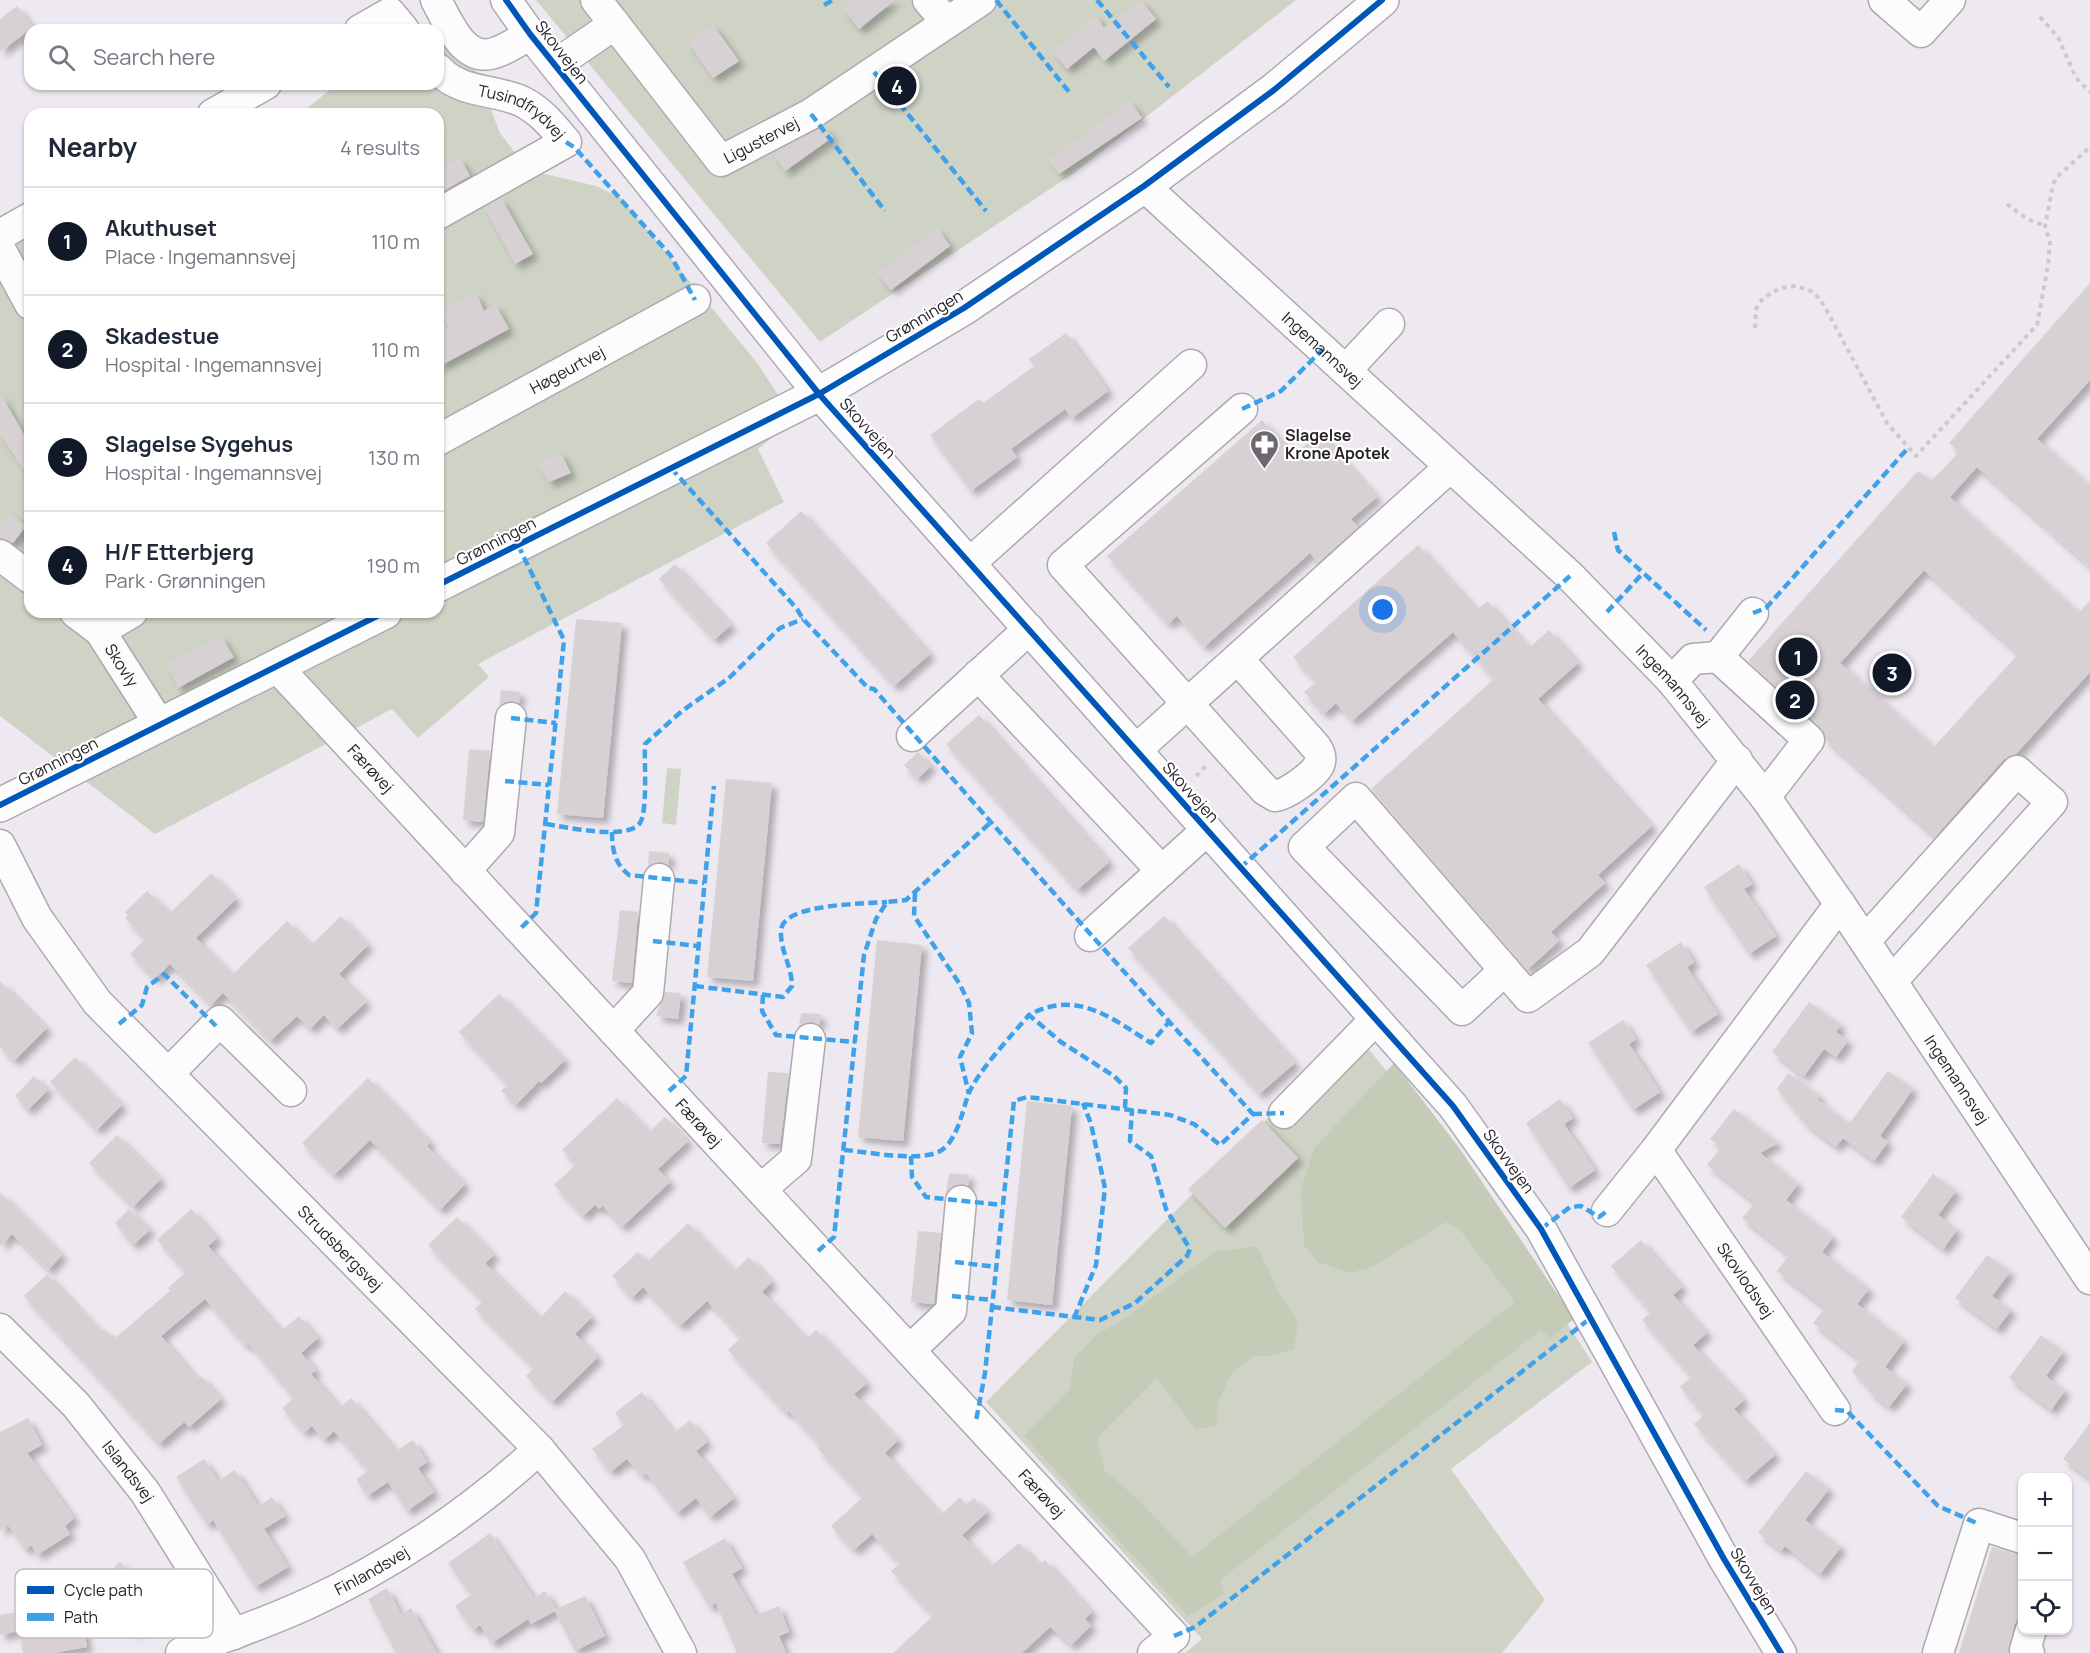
<!DOCTYPE html>
<meta charset="utf-8">
<style>
:root{--surface:#fff;--page:#f6f6f7;--text:#1f2937;--muted:#747a83;--line:#e0e1e3;--accent:#111827}
body{margin:0;font-family:Manrope,sans-serif;background:var(--page);color:var(--text)}
.controls{position:absolute;right:18px;bottom:18px;display:grid;overflow:hidden;border-radius:12px;box-shadow:0 2px 4px #0004}
.controls button{width:54px;height:54px;display:grid;place-items:center;padding:0;border:0;border-bottom:2px solid var(--line);background:var(--surface);color:var(--text);font:30px sans-serif}
.you{position:absolute;left:1383px;top:610px;width:21px;height:21px;margin:-15px;border:4px solid #fff;border-radius:50%;background:#1a73e8;box-shadow:0 0 0 9px #1a73e833}
.badge{display:grid;place-items:center;width:39px;height:39px;border-radius:50%;background:var(--accent);color:#fff;font-size:20px;font-weight:700}
.pin{position:absolute;translate:-50% -50%;border:3px solid #fff;box-shadow:0 2px 6px #0006}
.list{margin:0;padding:0;list-style:none}
h2{display:flex;justify-content:space-between;align-items:center;height:78px;margin:0;padding:0 24px;font-size:26px}
h2 small{font-size:20px;font-weight:400;color:var(--muted)}
.list li{display:grid;grid-template-columns:39px 1fr auto;gap:18px;align-items:center;box-sizing:border-box;height:108px;padding:0 24px;border-top:2px solid var(--line)}
.list b{display:block;font-size:22px;white-space:nowrap}
.list p{margin:0;font-size:20px;white-space:nowrap;color:var(--muted)}
.list em{font-size:20px;font-style:normal;color:var(--muted)}
.icon{flex:none;width:33px;height:33px;fill:none;stroke:currentColor;stroke-width:2;stroke-linecap:round;stroke-linejoin:round}
.map{position:relative;flex:none;width:2090px;height:1653px;overflow:hidden}
.search{position:absolute;background:var(--surface);box-shadow:0 2px 4px #0004;left:24px;top:24px;width:420px;height:66px;display:flex;align-items:center;gap:15px;box-sizing:border-box;padding:0 21px;border-radius:18px;color:var(--muted);font-size:22px}
.panel{position:absolute;background:var(--surface);box-shadow:0 2px 4px #0004;left:24px;top:108px;width:420px;height:510px;border-radius:18px}
.map>svg:first-child{display:block}
</style>
<div class="map">
<svg width="2090" height="1653" viewBox="0 0 2090 1653">
<defs>
<filter id="shadow"><feDropShadow dx="5.5" dy="5.5" stdDeviation="3" flood-color="#0004"/></filter>
</defs>
<rect width="100%" height="100%" fill="#eee8f0"/>
<g fill="#cfd3c6">
<path d="M536,0H1296L1074,173L820,342Z"/>
<path d="M438,36L458,50L476,71L500,133L522,162L541,173L596,186L621,198L758,364L794,420L758,449L784,502L478,664L489,677L418,738L392,709L155,834L0,716V256L30,233V612H438V114H300L337,84H438Z"/>
<path d="M667,768L681,769L676,825L662,823Z"/>
<path d="M1354,1031L1472,1176L1592,1362L1451,1469L1545,1600L1502,1653H1185L1202,1639L986,1402Z"/>
</g>
<path fill="#c4cbb7" d="M1394,1063L1460,1149L1574,1319L1550,1338L1541,1330L1220,1580L1224,1594L1188,1616L1024,1436L1070,1389L1074,1358L1096,1335L1124,1319L1214,1252L1257,1246L1278,1291L1298,1322L1294,1349L1271,1356H1253L1231,1374L1219,1400L1216,1426L1195,1429L1157,1378L1097,1438L1105,1471L1139,1500L1192,1557L1515,1302L1460,1230L1446,1222L1374,1266L1350,1273L1318,1262L1304,1245L1301,1189L1315,1147Z"/>
<g fill="#d8d1d4" fill-rule="evenodd" filter="url(#shadow)">
<path d="M855,0H895L859,29L843,9Z"/>
<path d="M1140,0L1156,19L1104,61L1094,47L1067,69L1052,51L1096,16L1104,28Z"/>
<path d="M17,6L33,27L0,52V19Z"/>
<path d="M713,25L739,61L713,78L688,42Z"/>
<path d="M1130,101L1142,118L1059,174L1049,160Z"/>
<path d="M823,127L833,137L785,171L773,153Z"/>
<path d="M460,158L470,176L445,190L438,178V171Z"/>
<path d="M501,198L533,254L515,264L485,208Z"/>
<path d="M937,228L950,246L891,290L877,273Z"/>
<path d="M2090,283V380L2037,439L2090,486V567L1977,467L1950,497L2079,613L2090,600V672L2016,754L2004,759L1935,837L1826,740L1821,727L1748,661L1918,471L1931,481L1959,452L1949,443ZM1924,570L2018,654L1934,747L1840,663Z"/>
<path d="M476,293L484,311L495,304L509,329L438,367V333L449,328L441,312Z"/>
<path d="M1066,333L1108,391L1072,418L1065,409L1011,449L1017,457L971,491L930,435L979,399L983,403L1034,366L1029,359Z"/>
<path d="M0,393L30,445V479L0,434Z"/>
<path d="M1262,420L1294,455L1320,432L1377,497L1351,519L1358,527L1318,563L1310,553L1204,647L1177,616L1168,624L1107,556Z"/>
<path d="M560,452L571,473L549,482L539,464Z"/>
<path d="M801,511L930,654L894,686L766,543Z"/>
<path d="M10,513L26,526L13,543L0,538V527Z"/>
<path d="M1418,545L1477,610L1487,601L1529,648L1549,630L1578,663L1538,699L1652,826L1598,875L1605,883L1551,932L1559,941L1527,970L1371,789L1494,679L1453,632L1352,721L1336,703L1324,714L1304,692L1316,682L1293,657Z"/>
<path d="M675,564L731,625L714,640L659,579Z"/>
<path d="M576,619L622,623L603,818L557,814Z"/>
<path d="M221,636L234,657L178,688L167,664Z"/>
<path d="M501,690L520,692L519,703L512,701L499,706Z"/>
<path d="M979,715L1109,862L1077,890L946,744Z"/>
<path d="M469,749L490,751L483,822L463,820Z"/>
<path d="M918,752L931,766L917,779L904,765Z"/>
<path d="M726,779L772,783L753,981L707,977Z"/>
<path d="M649,851L669,853V865L660,862L648,866Z"/>
<path d="M1739,864L1752,884L1744,889L1776,936L1749,954L1704,887Z"/>
<path d="M211,873L236,899L196,938L232,975L287,921L311,945L341,916L368,945L339,974L366,1002L337,1029L324,1015L310,1029L297,1016L270,1041L223,993L211,1005L170,964L155,979L130,954L145,939L125,918L128,915L125,912L147,891L170,913Z"/>
<path d="M620,910L638,912L632,983L612,981Z"/>
<path d="M1164,916L1295,1063L1259,1094L1128,948Z"/>
<path d="M877,940L922,945L903,1141L858,1137Z"/>
<path d="M1681,942L1694,962L1687,967L1718,1014L1691,1032L1646,965Z"/>
<path d="M0,981L47,1028L14,1061L0,1047Z"/>
<path d="M665,992L681,993L678,1019L656,1016Z"/>
<path d="M499,994L565,1060L541,1083L539,1081L516,1105L501,1091L508,1084L459,1032Z"/>
<path d="M1809,1002L1841,1025L1836,1032L1848,1041L1836,1057L1824,1049L1804,1076L1772,1052Z"/>
<path d="M801,1013L821,1014L819,1025L811,1022L799,1026Z"/>
<path d="M1623,1020L1636,1039L1629,1044L1660,1092L1633,1110L1588,1043Z"/>
<path d="M75,1057L122,1105L97,1130L50,1082Z"/>
<path d="M1888,1071L1913,1089L1880,1136L1888,1142L1874,1161L1843,1138L1836,1147L1806,1124L1777,1089L1788,1073L1820,1096L1817,1099L1849,1124Z"/>
<path d="M768,1072L789,1073L780,1144L762,1143Z"/>
<path d="M34,1076L48,1090L28,1110L15,1096Z"/>
<path d="M368,1078L430,1142L427,1146L465,1184L440,1210L370,1140L334,1175L302,1143Z"/>
<path d="M617,1098L649,1132L665,1117L688,1141L658,1169L670,1182L622,1227L603,1206L599,1209L595,1205L583,1216L554,1185L576,1164L562,1150Z"/>
<path d="M1560,1099L1573,1118L1564,1124L1595,1170L1569,1188L1526,1123Z"/>
<path d="M1027,1101L1072,1106L1052,1305L1007,1300Z"/>
<path d="M1734,1109L1778,1143L1760,1153L1798,1184L1786,1200L1833,1237L1822,1252L1869,1289L1857,1304L1904,1341L1885,1367L1907,1384L1889,1407L1868,1391L1870,1388L1852,1371L1860,1360L1813,1323L1825,1308L1777,1271L1789,1255L1742,1218L1755,1203L1707,1165L1721,1147L1710,1139Z"/>
<path d="M1262,1120L1298,1158L1225,1228L1188,1189Z"/>
<path d="M117,1135L161,1179L133,1207L89,1163Z"/>
<path d="M949,1173L969,1175L968,1186L954,1185L946,1192Z"/>
<path d="M1933,1174L1956,1191L1938,1215L1957,1230L1943,1249L1901,1217Z"/>
<path d="M0,1192L62,1255L48,1270L12,1234L0,1246Z"/>
<path d="M129,1209L150,1230L133,1245L115,1223Z"/>
<path d="M191,1209L217,1238L208,1246L281,1331L299,1316L318,1338L301,1353L316,1370L311,1374L340,1408L351,1398L396,1451L413,1440L427,1462L418,1468L434,1492L407,1511L388,1482L367,1496L356,1479L368,1471L334,1431L324,1440L312,1426L304,1433L282,1408L294,1398L249,1344L246,1346L205,1299L161,1336L197,1379L201,1376L221,1399L189,1427L184,1422L159,1444L24,1296L47,1274L101,1332L104,1329L114,1339L170,1291L168,1288L186,1272L157,1240Z"/>
<path d="M457,1217L494,1255L485,1263L540,1318L565,1291L592,1317L575,1334L598,1357L552,1402L526,1376L534,1368L475,1309L483,1301L428,1245Z"/>
<path d="M688,1223L734,1271L749,1257L772,1282L762,1292L806,1339L816,1330L867,1383L854,1394L898,1440L885,1453L941,1515L960,1497L966,1505L974,1498L987,1512L962,1535L991,1566L1019,1543L1039,1565L1045,1560L1092,1612L1085,1619L1091,1626L1071,1645L1050,1627L1022,1653H893L933,1616L891,1571L900,1564L872,1534L854,1550L831,1526L863,1497L818,1449L821,1446L789,1411L786,1413L728,1350L741,1337L707,1301L680,1326L643,1287L632,1298L612,1276L638,1252L648,1261Z"/>
<path d="M918,1231L941,1233L934,1304L911,1302Z"/>
<path d="M1641,1240L1682,1287L1673,1295L1707,1333L1693,1345L1744,1400L1734,1409L1775,1455L1745,1481L1694,1424L1704,1415L1680,1387L1692,1377L1642,1320L1651,1312L1611,1266Z"/>
<path d="M1987,1255L2010,1272L1992,1296L2011,1310L1997,1329L1955,1298Z"/>
<path d="M2041,1335L2063,1352L2046,1376L2065,1391L2051,1410L2009,1378Z"/>
<path d="M642,1392L674,1433L690,1420L707,1442L696,1451L734,1498L710,1517L696,1498L677,1513L646,1473L642,1476L627,1459L610,1472L592,1449L624,1425L615,1413Z"/>
<path d="M28,1418L42,1445L27,1453L74,1518L65,1526L70,1534L37,1555L31,1545L25,1550L8,1525L0,1531V1432Z"/>
<path d="M2090,1423V1479L2063,1459Z"/>
<path d="M204,1459L218,1481L235,1470L258,1506L272,1497L285,1516L264,1529L288,1567L255,1587L213,1520L207,1525L176,1477Z"/>
<path d="M1806,1471L1829,1489L1805,1520L1841,1547L1820,1574L1785,1546L1781,1551L1758,1533Z"/>
<path d="M490,1533L534,1598L545,1591L556,1609L585,1596L605,1636L575,1651L555,1611L531,1624L528,1619L492,1643L480,1625L473,1630L455,1606L471,1595L448,1563Z"/>
<path d="M725,1538L742,1568L732,1574L756,1615L779,1606L789,1632L779,1636L786,1653H737L716,1603L709,1607L683,1562Z"/>
<path d="M1992,1547L2022,1555V1614L2014,1625L2008,1653H1959Z"/>
<path d="M120,1562L162,1604L133,1633L91,1590Z"/>
<path d="M387,1588L401,1614L411,1608L437,1653H396L368,1599Z"/>
<path d="M60,1605L61,1608L79,1605L87,1647L53,1653H23L19,1631L0,1635V1615Z"/>
</g>
<g fill="none" stroke-linecap="round" stroke-linejoin="round">
<defs>
<g id="minor">
<path d="M436,0C448,22 464,65 497,52C509,48 520,40 530,34"/>
<path d="M506,0L530,34L819,394L1453,1106L1541,1229L1724,1559L1781,1653"/>
<path id="s1" d="M596,0L721,161L811,114L981,0"/>
<path d="M928,0L947,23"/>
<path d="M1884,0L1921,32L1950,0"/>
<path d="M360,30L390,13L404,30"/>
<path d="M555,65L615,24"/>
<path id="s2" d="M438,69C459,93 493,89 521,101C541,111 552,125 566,142L438,214"/>
<path d="M213,114L266,84"/>
<path id="s3" d="M1144,186L1570,576L1672,681L1765,797L1840,904L2090,1279"/>
<path d="M0,235L30,218"/>
<path d="M0,249L30,304"/>
<path d="M1346,370L1389,324"/>
<path id="s4" d="M438,440L695,300"/>
<path d="M0,555L30,578"/>
<path d="M970,563L1191,365"/>
<path id="s5" d="M75,612L100,631L160,725"/>
<path d="M100,631L132,612"/>
<path d="M1718,657L1753,613"/>
<path d="M1238,659L1316,747C1320,753 1322,758 1319,765C1313,776 1286,795 1275,796L1265,790L1063,565L1242,409"/>
<path id="s6" d="M277,667L1174,1636L1153,1653"/>
<path d="M978,675L1162,871"/>
<path d="M1672,681L1693,659L1718,657L1809,740L1765,797"/>
<path d="M912,736L1029,629"/>
<path d="M1136,750L1450,467"/>
<path id="s7" d="M0,845L37,918L97,1002L539,1449L630,1559L681,1653"/>
<path d="M465,871L499,833L511,718"/>
<path d="M1090,936L1207,830"/>
<path d="M1865,941L2017,771L2052,802L1892,981"/>
<path d="M1505,970L1462,1010L1304,847L1356,798L1528,997L1590,952L1737,760"/>
<path d="M614,1030L648,993L659,879"/>
<path d="M168,1074L220,1021L291,1091"/>
<path d="M1284,1113L1375,1020"/>
<path id="s8" d="M1656,1150L1835,1410"/>
<path d="M761,1189L796,1159L810,1039"/>
<path d="M1607,1211L1656,1150L1840,904"/>
<path id="s9" d="M0,1329L76,1405L145,1492L234,1634"/>
<path d="M910,1350L951,1311L961,1201"/>
<path id="s10" d="M181,1653C223,1638 265,1623 305,1605C389,1567 471,1512 539,1449"/>
<path d="M1938,1653L1979,1524L2022,1538"/>
<path d="M2029,1653L2025,1650L2031,1630"/>
</g>
<g id="major">
<path d="M438,585L819,394L964,308L1144,186L1274,90L1382,0"/>
<path d="M0,805L385,612"/>
</g>
</defs>
<use href="#minor" stroke="#aea9af" stroke-width="33"/>
<use href="#major" stroke="#aea9af" stroke-width="36"/>
<g stroke="#cccacd" stroke-width="4" stroke-dasharray="4.5 4.5" stroke-linecap="butt">
<path d="M2040,17L2058,37L2076,78L2090,92"/>
<path d="M2007,204L2027,219L2045,226"/>
<path d="M1755,328L1756,309L1763,298L1780,288L1796,286L1814,292L1825,307L1887,423L1916,456L2037,325L2048,265L2050,243L2045,226L2053,185L2056,178L2090,147"/>
<path d="M1196,776L1208,764"/>
</g>
<use href="#minor" stroke="#fcfcfd" stroke-width="30"/>
<use href="#major" stroke="#fcfcfd" stroke-width="33"/>
<g stroke="#3ea2eb" stroke-width="4.5" stroke-dasharray="9 4.5" stroke-linecap="butt">
<path d="M996,0L1069,92"/>
<path d="M1097,0L1169,87"/>
<path d="M824,5L833,0"/>
<path d="M874,72L986,211"/>
<path d="M811,114L885,211"/>
<path d="M566,142L575,148L671,256L695,300"/>
<path d="M1242,409L1281,391L1323,349"/>
<path d="M671,468L797,609L803,619L868,688L874,689C999,832 1125,974 1253,1114L1220,1145L1194,1124L1170,1115L1027,1097L1014,1101L985,1373L976,1421"/>
<path d="M1614,532L1618,550L1706,630"/>
<path d="M518,545L564,640L536,913L520,929"/>
<path d="M1607,612L1643,573"/>
<path d="M1753,613L1766,608L1908,448"/>
<path d="M511,718L556,723"/>
<path d="M505,781L549,785"/>
<path d="M546,824C566,827 628,841 640,823C648,810 644,761 645,744L682,711L729,678L780,628L803,619"/>
<path d="M612,832C612,850 615,864 629,875L704,883"/>
<path d="M1240,868L1570,576"/>
<path d="M915,893L914,916L959,983L969,1003L972,1033L960,1057L969,1094"/>
<path d="M653,941L698,946"/>
<path d="M695,986L783,997L792,986C792,967 780,950 781,931C781,903 866,904 887,902"/>
<path d="M763,995L762,1011L776,1035L855,1042"/>
<path d="M119,1024L142,1005L147,987L164,974L216,1026"/>
<path d="M669,1091L686,1076L714,786"/>
<path d="M1125,1108L1126,1088L1114,1076L1061,1042L1029,1015C1077,989 1111,1018 1151,1043L1169,1022"/>
<path d="M1253,1114L1284,1113"/>
<path d="M844,1150C869,1152 912,1161 936,1153C956,1146 962,1113 968,1095C977,1072 1012,1035 1029,1015"/>
<path d="M911,1156L912,1177L926,1197L1002,1205"/>
<path d="M1541,1229L1570,1207L1581,1206L1599,1217L1607,1211"/>
<path d="M818,1251L834,1237L864,955L876,919L887,902L906,900L990,823"/>
<path d="M955,1262L996,1267"/>
<path d="M952,1296L992,1300"/>
<path d="M992,1307L1100,1320L1135,1303L1187,1256L1190,1249L1166,1209L1151,1156L1130,1141L1132,1109"/>
<path d="M1074,1318L1096,1265L1105,1188L1091,1124L1083,1103"/>
<path d="M1835,1410L1847,1411L1938,1506L1979,1524"/>
<path d="M1174,1636L1195,1627L1592,1317"/>
</g>
<defs>
<g id="cycleway">
<path d="M506,0L530,34L819,394L1453,1106L1541,1229L1724,1559L1781,1653"/>
<path d="M438,585L819,394L964,308L1144,186L1274,90L1382,0"/>
<path d="M0,805L385,612"/>
</g>
</defs>
<use href="#cycleway" stroke="#fff" stroke-width="10"/>
<use href="#cycleway" stroke="#0057b8" stroke-width="6"/>
</g>
<defs>
<symbol id="pharmacy-pin" viewBox="-11 -11 22 30"><path d="M0 17L-7.5 6A9.5 9.5 0 1 1 7.5 6Z" fill="#6d686f" stroke="#fff"/><path d="M-2-6h4v4h4v4h-4v4h-4v-4h-4v-4h4Z" fill="#fff"/></symbol>
</defs>
<g fill-rule="evenodd">
<use href="#pharmacy-pin" x="1248" y="428" width="33" height="45"/>
</g>
<g text-anchor="middle" stroke-width="4.5" stroke-linejoin="round" paint-order="stroke">
<g font-size="16" fill="#282329" stroke="#fff">
<text transform="translate(562 52) rotate(52)" y="6">Skovvejen</text>
<text dy="6" stroke="none"><textPath href="#s2" startOffset="96">Tusindfrydvej</textPath></text>
<text dy="6" stroke="none"><textPath href="#s1" startOffset="249">Ligustervej</textPath></text>
<text transform="translate(924 316) rotate(-31)" y="6">Grønningen</text>
<text dy="6" stroke="none"><textPath href="#s3" startOffset="242">Ingemannsvej</textPath></text>
<text dy="6" stroke="none"><textPath href="#s4" startOffset="147">Høgeurtvej</textPath></text>
<text transform="translate(868 428) rotate(48)" y="6">Skovvejen</text>
<text transform="translate(496 541) rotate(-27)" y="6">Grønningen</text>
<text dy="6" stroke="none"><textPath href="#s5" startOffset="72">Skovly</textPath></text>
<text dy="6" stroke="none"><textPath href="#s3" startOffset="728">Ingemannsvej</textPath></text>
<text transform="translate(58 761) rotate(-27)" y="6">Grønningen</text>
<text dy="6" stroke="none"><textPath href="#s6" startOffset="138">Færøvej</textPath></text>
<text transform="translate(1191 792) rotate(48)" y="6">Skovvejen</text>
<text dy="6" stroke="none"><textPath href="#s3" startOffset="1214">Ingemannsvej</textPath></text>
<text dy="6" stroke="none"><textPath href="#s6" startOffset="621">Færøvej</textPath></text>
<text transform="translate(1509 1161) rotate(54)" y="6">Skovvejen</text>
<text dy="6" stroke="none"><textPath href="#s7" startOffset="531">Strudsbergsvej</textPath></text>
<text dy="6" stroke="none"><textPath href="#s8" startOffset="158">Skovlodsvej</textPath></text>
<text dy="6" stroke="none"><textPath href="#s9" startOffset="192">Islandsvej</textPath></text>
<text dy="6" stroke="none"><textPath href="#s6" startOffset="1126">Færøvej</textPath></text>
<text dy="6" stroke="none"><textPath href="#s10" startOffset="208">Finlandsvej</textPath></text>
<text transform="translate(1754 1581) rotate(59)" y="6">Skovvejen</text>
</g>
<g font-size="16" font-weight="bold" fill="#282329" stroke="#fff" text-anchor="start">
<text x="1285" y="441">Slagelse<tspan x="1285" dy="18">Krone Apotek</tspan></text>
</g>
</g>
<rect x="15" y="1569" width="198" height="69" rx="9" fill="#fff" stroke="#bebdbf" stroke-width="1.5"/>
<rect x="27" y="1586" width="27" height="8" fill="#0057b8"/>
<rect x="27" y="1613" width="27" height="8" fill="#3ea2eb"/>
<g font-size="16" fill="#282329">
<text x="64" y="1596">Cycle path</text>
<text x="64" y="1623">Path</text>
</g>
</svg>
<div class="controls">
<button>+</button>
<button>−</button>
<button><svg class="icon" aria-label="locate" viewBox="0 0 24 24"><circle cx="12" cy="12" r="6"/><path d="M12 2v4M12 18v4M2 12h4M18 12h4"/></svg></button>
</div>
<div class="you"></div>
<div class="pin badge" style="left:1798px;top:657px">1</div>
<div class="pin badge" style="left:1795px;top:700px">2</div>
<div class="pin badge" style="left:1892px;top:673px">3</div>
<div class="pin badge" style="left:897px;top:86px">4</div>
<div class="search"><svg class="icon" aria-label="search" viewBox="0 0 24 24"><circle cx="10" cy="10" r="6"/><path d="M15 15l6 6"/></svg>Search here</div>
<section class="panel">
<h2>Nearby<small>4 results</small></h2>
<ul class="list">
<li><span class="badge">1</span><div><b>Akuthuset</b><p>Place · Ingemannsvej</p></div><em>110 m</em></li>
<li><span class="badge">2</span><div><b>Skadestue</b><p>Hospital · Ingemannsvej</p></div><em>110 m</em></li>
<li><span class="badge">3</span><div><b>Slagelse Sygehus</b><p>Hospital · Ingemannsvej</p></div><em>130 m</em></li>
<li><span class="badge">4</span><div><b>H/F Etterbjerg</b><p>Park · Grønningen</p></div><em>190 m</em></li>
</ul>
</section>
</div>
